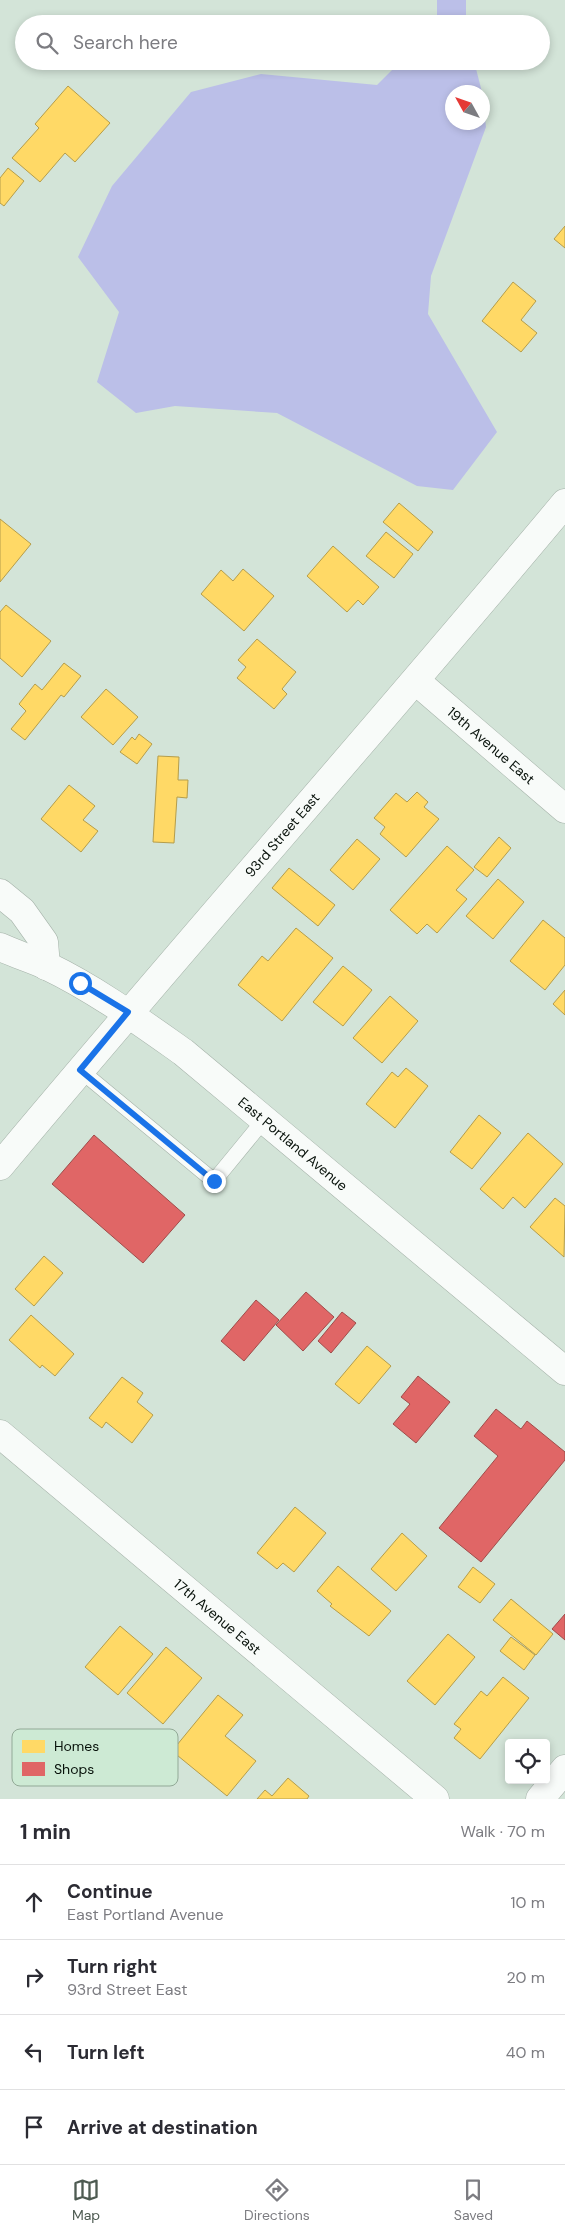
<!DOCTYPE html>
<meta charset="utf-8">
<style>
:root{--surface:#fff;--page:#f7f7f7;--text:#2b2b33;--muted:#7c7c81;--line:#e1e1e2;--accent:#4e5b52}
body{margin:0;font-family:"DM Sans",sans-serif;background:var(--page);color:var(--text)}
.controls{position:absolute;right:15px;bottom:15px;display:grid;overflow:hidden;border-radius:5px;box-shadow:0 2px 8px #0003}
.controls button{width:45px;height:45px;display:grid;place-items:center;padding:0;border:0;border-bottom:1px solid var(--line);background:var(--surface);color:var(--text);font:25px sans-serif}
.compass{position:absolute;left:445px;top:85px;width:45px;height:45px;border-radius:50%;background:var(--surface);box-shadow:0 2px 8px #0003;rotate:310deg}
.stop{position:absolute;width:15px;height:15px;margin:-11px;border:4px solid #1a73e8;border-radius:50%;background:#fff}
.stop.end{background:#1a73e8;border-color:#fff;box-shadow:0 1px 5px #0008}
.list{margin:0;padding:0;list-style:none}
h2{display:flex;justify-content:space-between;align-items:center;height:65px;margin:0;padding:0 20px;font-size:21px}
h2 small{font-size:16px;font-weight:400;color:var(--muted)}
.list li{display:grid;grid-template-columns:32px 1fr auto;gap:15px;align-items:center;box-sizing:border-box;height:75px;padding:0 20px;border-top:1px solid var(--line)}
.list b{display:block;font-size:19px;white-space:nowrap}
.list p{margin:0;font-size:16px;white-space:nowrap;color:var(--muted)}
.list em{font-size:16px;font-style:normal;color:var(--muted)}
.icon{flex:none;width:28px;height:28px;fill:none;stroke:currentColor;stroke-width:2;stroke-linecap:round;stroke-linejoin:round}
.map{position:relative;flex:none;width:565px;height:1799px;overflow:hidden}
.search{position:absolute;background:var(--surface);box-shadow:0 2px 8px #0003;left:15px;right:15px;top:15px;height:55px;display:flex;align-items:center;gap:12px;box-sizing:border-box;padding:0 18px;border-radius:28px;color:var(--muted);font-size:19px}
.sheet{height:365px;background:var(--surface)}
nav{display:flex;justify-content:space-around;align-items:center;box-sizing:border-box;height:70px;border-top:1px solid var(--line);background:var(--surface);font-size:14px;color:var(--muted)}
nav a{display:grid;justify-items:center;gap:2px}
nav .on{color:var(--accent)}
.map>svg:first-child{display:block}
</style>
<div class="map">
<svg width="565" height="1799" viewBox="0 0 565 1799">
<rect width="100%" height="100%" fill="#d3e4d8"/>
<g fill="#bbbfe8">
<rect x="437" y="0" width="29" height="24"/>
<path d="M401,61H474L482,92H452V122H482L483,101L486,127L431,276L428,314L497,432L453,490L417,486L277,413L175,406L136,413L97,382L119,312L78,257L112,186L191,92L261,74L377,85Z"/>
</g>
<g fill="#ffd966" stroke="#b59d4a">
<path d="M68,86L110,123L75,162L65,153L40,182L12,158L39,128L35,124Z"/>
<path d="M8,168L24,181L4,206L0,203V178Z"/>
<path d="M565,226V248L554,239Z"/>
<path d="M513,282L536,301L521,320L537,333L521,352L482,321Z"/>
<path d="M399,503L433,532L418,551L383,522Z"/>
<path d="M0,519L31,544L0,582Z"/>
<path d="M386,532L413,554L394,578L366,556Z"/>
<path d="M333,546L379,587L363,605L358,600L347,612L307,576Z"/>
<path d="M243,569L274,596L244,631L201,594L221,570L233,581Z"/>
<path d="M6,605L51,641L22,677L0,658V612Z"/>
<path d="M257,639L296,672L282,689L287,694L274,709L237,678L246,667L238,660Z"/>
<path d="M64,663L81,676L64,697L61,695L25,740L11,729L26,711L19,704L35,684L42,690Z"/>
<path d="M106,689L138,717L113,745L81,717Z"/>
<path d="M139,734L152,744L137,764L120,752L132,737L135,740Z"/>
<path d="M158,756L179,757L178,780H188L187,798L177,797L174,843L153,842Z"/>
<path d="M69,785L95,806L83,820L98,831L81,852L41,819Z"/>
<path d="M417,792L428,802L424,807L439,819L406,857L380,834L385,827L374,818L396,793L407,802Z"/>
<path d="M499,837L511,848L487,877L474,867Z"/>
<path d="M357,839L380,859L353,890L330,870Z"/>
<path d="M447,846L474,870L456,890L467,899L437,933L427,924L417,934L390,910Z"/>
<path d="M289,868L335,905L318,926L272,888Z"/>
<path d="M498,879L524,902L493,939L466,916Z"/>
<path d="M543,920L565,938V965L545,990L510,961Z"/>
<path d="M296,928L333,958L282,1021L238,985L262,956L268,961Z"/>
<path d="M343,966L372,990L343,1026L313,1002Z"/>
<path d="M565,990V1015L553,1004Z"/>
<path d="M390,996L418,1021L382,1063L353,1038Z"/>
<path d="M406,1068L428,1086L395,1128L366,1104L392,1072L398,1077Z"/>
<path d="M479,1115L501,1133L472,1169L450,1152Z"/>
<path d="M528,1133L563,1164L525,1208L513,1197L503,1209L480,1189Z"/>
<path d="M555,1198L565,1206L564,1257L530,1227Z"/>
<path d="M44,1256L63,1273L34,1306L15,1289Z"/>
<path d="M31,1315L74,1354L55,1376L42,1365L40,1368L9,1340Z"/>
<path d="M367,1346L391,1366L359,1404L335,1384Z"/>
<path d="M122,1377L143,1393L137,1402L153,1415L132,1443L106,1422L102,1428L89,1418Z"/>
<path d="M295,1507L326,1533L294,1572L283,1563L277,1569L257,1553Z"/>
<path d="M402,1533L427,1556L396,1591L371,1569Z"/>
<path d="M338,1566L391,1611L369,1636L330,1606L332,1604L317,1591Z"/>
<path d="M473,1567L495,1584L480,1603L458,1587Z"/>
<path d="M511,1599L553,1634L536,1655L493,1620Z"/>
<path d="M120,1626L153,1654L118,1695L85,1667Z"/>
<path d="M448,1634L475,1657L435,1705L407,1681Z"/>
<path d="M511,1637L535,1655L524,1670L500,1651Z"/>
<path d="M166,1647L202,1678L163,1724L127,1693Z"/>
<path d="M503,1677L529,1698L480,1759L454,1738L461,1729L454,1724L481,1691L487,1696Z"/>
<path d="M218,1695L243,1715L225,1736L256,1761L227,1796L172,1751Z"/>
<path d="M288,1778L309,1796L307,1799H257L265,1790L272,1796Z"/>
</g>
<g fill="#e06666" stroke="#9f4c4a">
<path d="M94,1135L185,1215L143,1263L52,1184Z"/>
<path d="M306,1292L334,1317L303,1351L276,1325Z"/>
<path d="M256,1300L279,1320L244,1361L221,1341Z"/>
<path d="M342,1312L356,1323L331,1353L318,1341Z"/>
<path d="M418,1376L450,1402L416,1443L393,1424L410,1404L401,1397Z"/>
<path d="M496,1409L521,1429L527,1421L565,1452V1460L481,1562L439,1528L498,1456L474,1436Z"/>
<path d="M565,1614V1640L552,1629Z"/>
</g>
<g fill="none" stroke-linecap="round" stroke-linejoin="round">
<defs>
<path id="service" d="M80,1070L214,1181L264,1120"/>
<g id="minor">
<path id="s1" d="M416,681L565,809"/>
<path d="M0,893L22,911L44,942L46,966"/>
<path id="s2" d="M0,1166C186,943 379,726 565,503"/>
<path id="s3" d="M0,1434L435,1799"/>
<path d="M540,1799L565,1769"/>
</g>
<g id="secondary">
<path id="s4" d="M0,947C15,954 32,959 47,966C95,989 139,1021 183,1052L565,1371"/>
</g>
</defs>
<use href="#service" stroke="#a5b2a9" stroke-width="16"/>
<use href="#minor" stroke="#a5b2a9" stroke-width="29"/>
<use href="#secondary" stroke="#a5b2a9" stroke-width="29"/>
<use href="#service" stroke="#f8fbf9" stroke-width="15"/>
<use href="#minor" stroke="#f8fbf9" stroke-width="28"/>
<use href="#secondary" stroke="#f8fbf9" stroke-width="28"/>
</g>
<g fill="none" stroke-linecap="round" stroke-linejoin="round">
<path stroke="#1a73e8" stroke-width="6" d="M80,983L128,1012L80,1070L214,1181"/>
</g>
<g text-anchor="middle" stroke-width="5" stroke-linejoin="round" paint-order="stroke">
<g font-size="14" fill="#07110a" stroke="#cdead4">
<text dy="5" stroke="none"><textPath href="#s1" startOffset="99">19th Avenue East</textPath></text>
<text dy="5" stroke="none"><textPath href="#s2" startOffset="435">93rd Street East</textPath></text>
<text dy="5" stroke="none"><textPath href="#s4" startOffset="355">East Portland Avenue</textPath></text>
<text dy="5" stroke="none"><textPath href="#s3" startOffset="284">17th Avenue East</textPath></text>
</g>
</g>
<rect x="12" y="1729" width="166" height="57" rx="8" fill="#cdead4" stroke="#92a997" stroke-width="1"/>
<rect x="22" y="1740" width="23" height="13" fill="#ffd966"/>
<rect x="22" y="1762" width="23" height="14" fill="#e06666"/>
<g font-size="14" fill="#07110a">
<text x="54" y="1751">Homes</text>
<text x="54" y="1774">Shops</text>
</g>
</svg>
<div class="controls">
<button><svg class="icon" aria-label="locate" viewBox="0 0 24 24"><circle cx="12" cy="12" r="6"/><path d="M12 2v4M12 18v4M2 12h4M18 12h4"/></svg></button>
</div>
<svg class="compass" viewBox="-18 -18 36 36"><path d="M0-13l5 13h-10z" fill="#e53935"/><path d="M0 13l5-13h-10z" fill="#7c7c81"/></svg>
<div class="stop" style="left:80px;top:983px"></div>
<div class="stop end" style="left:214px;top:1181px"></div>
<div class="search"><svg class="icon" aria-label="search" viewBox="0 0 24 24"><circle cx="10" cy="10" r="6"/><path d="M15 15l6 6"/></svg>Search here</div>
</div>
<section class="sheet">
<h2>1 min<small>Walk · 70 m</small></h2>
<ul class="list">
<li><svg class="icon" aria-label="ahead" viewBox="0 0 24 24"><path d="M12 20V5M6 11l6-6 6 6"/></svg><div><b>Continue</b><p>East Portland Avenue</p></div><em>10 m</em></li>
<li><svg class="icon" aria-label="right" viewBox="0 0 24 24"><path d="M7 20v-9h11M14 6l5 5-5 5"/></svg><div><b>Turn right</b><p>93rd Street East</p></div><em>20 m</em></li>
<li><svg class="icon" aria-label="left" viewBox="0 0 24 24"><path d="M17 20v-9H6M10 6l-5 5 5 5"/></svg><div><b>Turn left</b></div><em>40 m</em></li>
<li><svg class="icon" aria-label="arrive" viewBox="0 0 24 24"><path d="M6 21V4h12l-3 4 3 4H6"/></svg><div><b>Arrive at destination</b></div></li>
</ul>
</section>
<nav>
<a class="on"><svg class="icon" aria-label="map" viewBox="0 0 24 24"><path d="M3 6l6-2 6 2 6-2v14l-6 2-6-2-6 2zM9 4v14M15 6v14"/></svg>Map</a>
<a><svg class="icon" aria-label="directions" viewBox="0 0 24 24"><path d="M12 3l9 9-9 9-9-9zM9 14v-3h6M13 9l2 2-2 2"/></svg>Directions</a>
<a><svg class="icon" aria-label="saved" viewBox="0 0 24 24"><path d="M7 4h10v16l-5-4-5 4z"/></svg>Saved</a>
</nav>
